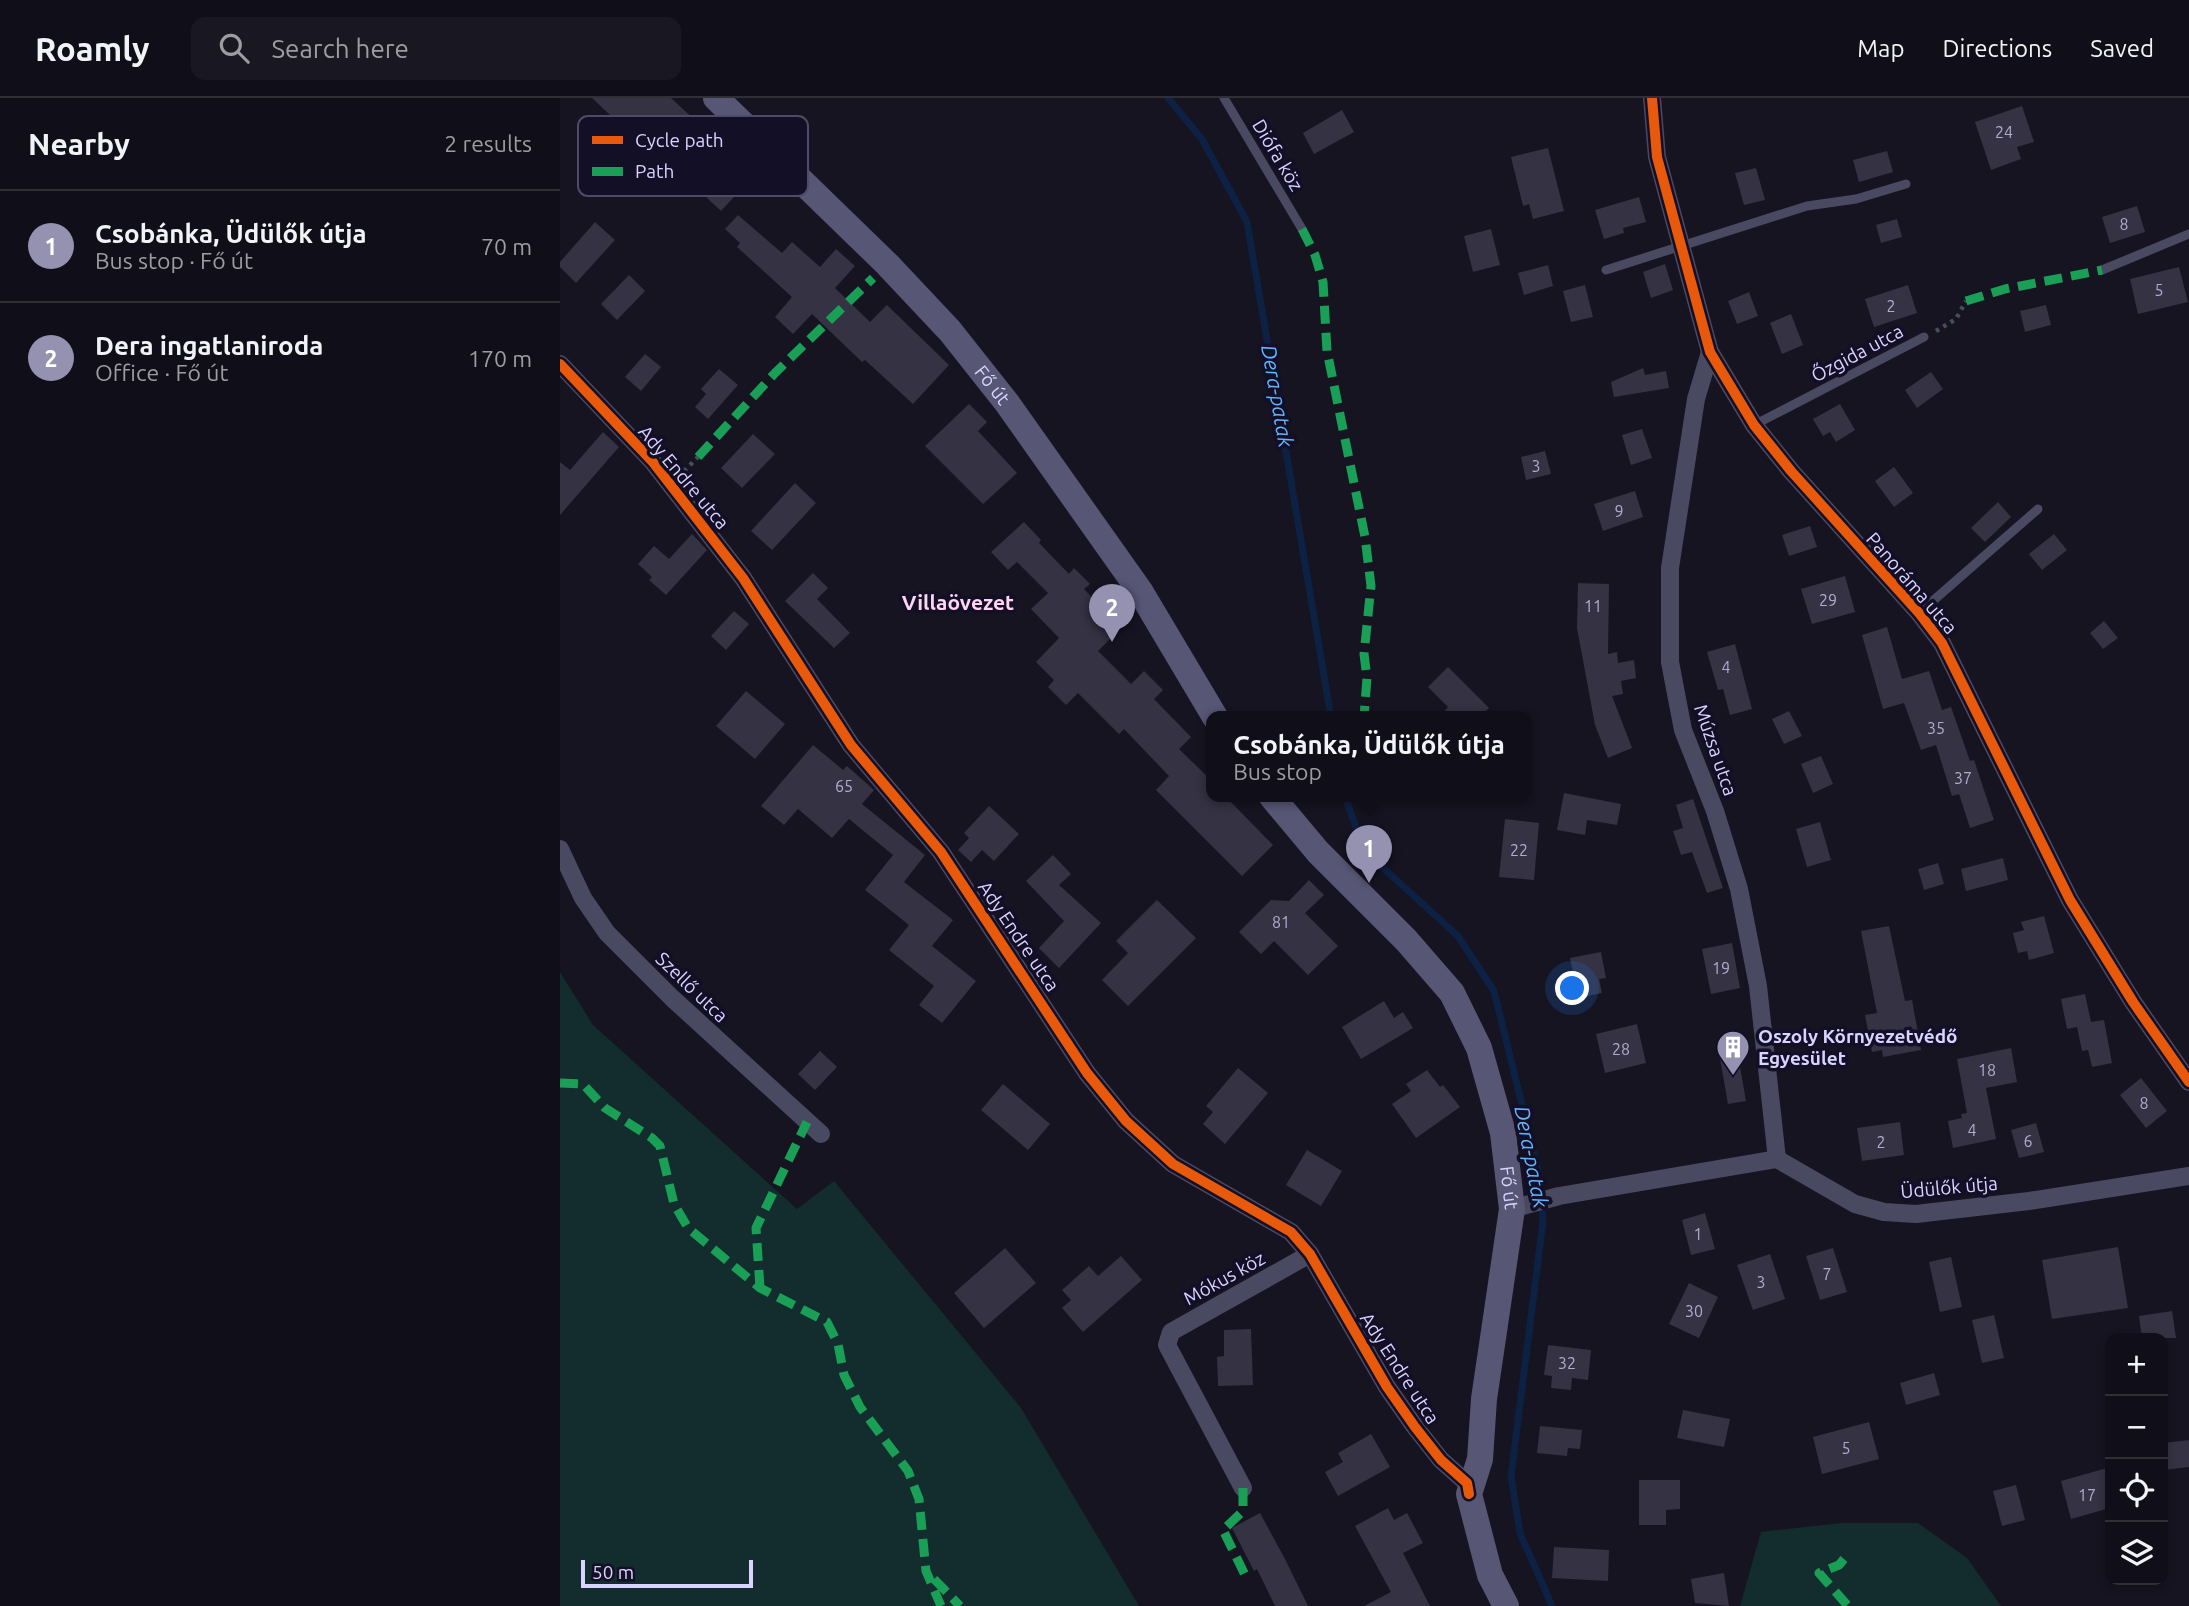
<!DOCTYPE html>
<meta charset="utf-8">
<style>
:root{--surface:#100f19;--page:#191822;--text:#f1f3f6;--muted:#9c9ca2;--line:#302f38;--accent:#9591b1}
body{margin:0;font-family:Ubuntu,sans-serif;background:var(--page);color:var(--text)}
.controls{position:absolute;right:21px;bottom:21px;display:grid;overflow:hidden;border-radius:14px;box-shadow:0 4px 10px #0003}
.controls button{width:63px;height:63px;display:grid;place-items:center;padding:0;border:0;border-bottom:2px solid var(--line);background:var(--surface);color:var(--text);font:35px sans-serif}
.scale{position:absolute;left:21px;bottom:18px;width:172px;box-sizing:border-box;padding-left:7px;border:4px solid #d9d4ff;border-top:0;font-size:19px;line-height:24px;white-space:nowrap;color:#d9d4ff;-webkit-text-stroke:5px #130f26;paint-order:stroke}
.you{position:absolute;left:1013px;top:891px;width:24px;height:24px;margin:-18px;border:5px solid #fff;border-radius:50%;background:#1a73e8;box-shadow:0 0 0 10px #1a73e833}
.badge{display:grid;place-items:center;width:46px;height:46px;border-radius:50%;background:var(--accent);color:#fff;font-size:23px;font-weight:700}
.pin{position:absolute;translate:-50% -58px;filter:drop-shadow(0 2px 4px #0008)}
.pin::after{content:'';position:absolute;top:37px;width:24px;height:21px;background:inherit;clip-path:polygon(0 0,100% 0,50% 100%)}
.popup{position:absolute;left:646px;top:613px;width:326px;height:91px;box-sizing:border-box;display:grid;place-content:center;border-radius:14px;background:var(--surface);filter:drop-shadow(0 2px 5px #0005);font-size:23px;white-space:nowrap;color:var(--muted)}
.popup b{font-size:26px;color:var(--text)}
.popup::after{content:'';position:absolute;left:50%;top:100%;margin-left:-14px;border:14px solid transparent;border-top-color:var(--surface)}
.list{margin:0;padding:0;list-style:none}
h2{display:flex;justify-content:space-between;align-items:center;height:91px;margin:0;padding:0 28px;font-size:30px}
h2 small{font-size:23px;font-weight:400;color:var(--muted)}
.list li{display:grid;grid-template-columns:46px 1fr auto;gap:21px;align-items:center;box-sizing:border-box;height:112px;padding:0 28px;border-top:2px solid var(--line)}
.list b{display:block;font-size:26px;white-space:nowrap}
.list p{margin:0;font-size:23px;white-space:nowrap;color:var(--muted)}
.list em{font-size:23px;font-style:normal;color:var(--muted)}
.icon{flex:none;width:38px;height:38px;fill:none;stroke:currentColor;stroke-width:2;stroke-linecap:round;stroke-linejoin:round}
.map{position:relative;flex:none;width:1629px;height:1508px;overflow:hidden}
header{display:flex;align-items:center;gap:42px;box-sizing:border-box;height:98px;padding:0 35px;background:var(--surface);border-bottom:2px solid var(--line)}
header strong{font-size:33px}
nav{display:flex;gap:38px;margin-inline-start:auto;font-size:24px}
.search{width:490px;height:63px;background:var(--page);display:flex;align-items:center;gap:18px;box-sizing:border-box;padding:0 24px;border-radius:14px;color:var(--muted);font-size:26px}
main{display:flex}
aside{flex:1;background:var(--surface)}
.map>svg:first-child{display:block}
</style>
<header>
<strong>Roamly</strong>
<div class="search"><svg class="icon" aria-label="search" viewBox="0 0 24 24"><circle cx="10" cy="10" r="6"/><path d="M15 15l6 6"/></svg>Search here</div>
<nav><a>Map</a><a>Directions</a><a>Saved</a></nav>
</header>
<main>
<aside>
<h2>Nearby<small>2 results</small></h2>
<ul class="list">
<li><span class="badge">1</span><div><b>Csobánka, Üdülők útja</b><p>Bus stop · Fő út</p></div><em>70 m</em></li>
<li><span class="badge">2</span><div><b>Dera ingatlaniroda</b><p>Office · Fő út</p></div><em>170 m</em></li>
</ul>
</aside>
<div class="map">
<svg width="1629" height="1508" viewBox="0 0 1629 1508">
<rect width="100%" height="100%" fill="#161421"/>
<g fill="#132c2d">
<path d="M0,874L33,927L237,1111L274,1083L461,1310L579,1508H0Z"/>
<path d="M1281,1425H1358L1407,1460L1441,1508H1180L1201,1434Z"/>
</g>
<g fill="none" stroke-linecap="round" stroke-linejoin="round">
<g stroke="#0d2144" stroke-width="7">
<path d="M608,0L642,41L687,124L771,619"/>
<path d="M785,699L800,740L823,770L898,838L934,893L979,1076L983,1123L951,1378L960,1435L992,1508"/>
</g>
</g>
<g fill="#343243">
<path d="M32,0H111L151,37L142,47L185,87L161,113L147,100L151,95L122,69L111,81L98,68L110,55L75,24L67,33Z"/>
<path d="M1462,8L1474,44L1457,49L1461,61L1431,72L1415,24Z"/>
<path d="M782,12L794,34L754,56L743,35Z"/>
<path d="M988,50L1004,113L973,121L969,106L963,108L951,59Z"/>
<path d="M1327,53L1333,74L1299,84L1293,62Z"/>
<path d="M1196,70L1205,102L1184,107L1175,75Z"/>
<path d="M1079,99L1086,124L1063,130L1064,135L1044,141L1035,112Z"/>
<path d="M1577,108L1585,134L1550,145L1542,119Z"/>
<path d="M178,117L222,155L232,144L260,169L276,151L295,168L275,190L310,224L327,207L389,267L353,306L305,262L302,264L252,216L233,236L215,219L232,199L177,149L180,145L165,131Z"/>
<path d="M1337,121L1342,139L1321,145L1316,127Z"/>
<path d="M35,124L55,142L16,185L0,169V164Z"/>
<path d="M931,131L940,167L913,174L904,138Z"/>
<path d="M1105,166L1113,192L1091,200L1083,174Z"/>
<path d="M988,167L993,188L964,197L958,175Z"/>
<path d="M1619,169L1628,204L1578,216L1570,181Z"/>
<path d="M69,177L85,193L57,222L41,206Z"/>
<path d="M1025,187L1033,219L1011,224L1003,193Z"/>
<path d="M1348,187L1357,215L1314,229L1305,201Z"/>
<path d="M1189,194L1198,218L1177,226L1168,203Z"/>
<path d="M1486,207L1491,227L1465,234L1460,213Z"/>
<path d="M1231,216L1243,247L1222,256L1210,225Z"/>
<path d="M85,256L101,269L81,293L65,279Z"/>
<path d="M1083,270L1085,277L1106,273L1109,290L1054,299L1051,284Z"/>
<path d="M159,271L178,287L148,321L135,309L146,296L141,291Z"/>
<path d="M1371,274L1383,291L1357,310L1345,292Z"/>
<path d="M409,306L427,324L418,333L457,375L423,406L365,348Z"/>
<path d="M1280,306L1295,332L1276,344L1270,334L1263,338L1253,321Z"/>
<path d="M1082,331L1092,360L1071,367L1062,337Z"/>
<path d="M43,334L59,349L0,417V364L10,372Z"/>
<path d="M193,336L215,356L182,390L161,370Z"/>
<path d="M985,353L991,376L966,382L961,359Z"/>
<path d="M1334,369L1353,395L1334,409L1315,383Z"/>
<path d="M235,385L256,405L212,452L191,433Z"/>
<path d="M1075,393L1083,419L1043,433L1034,406Z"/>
<path d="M1438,404L1451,419L1425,444L1411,430Z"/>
<path d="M464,424L481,442L479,445L509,476L514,470L530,486L524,491L546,514L537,524L552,539L538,553L571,586L584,573L603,592L594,601L631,639L619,651L652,683V699H666L713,747L682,778L596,692L609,678L564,631L559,636L518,595L506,607L488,589L494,582L476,564L499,540L471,511L488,495L457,464L448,472L431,454Z"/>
<path d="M1250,428L1257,449L1229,458L1222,437Z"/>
<path d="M132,436L147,452L106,497L89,482L92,479L78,466L94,448L109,461Z"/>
<path d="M1494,436L1507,452L1482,472L1469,456Z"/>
<path d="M253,475L268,490L257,501L290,535L274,550L225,503Z"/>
<path d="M1285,478L1295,514L1252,526L1241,491Z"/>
<path d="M1018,485L1049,486L1048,556L1057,554L1058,565L1074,562L1076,580L1061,583L1063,596L1052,598L1072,650L1048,660L1035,627L1017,530Z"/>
<path d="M174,513L189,526L166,552L151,538Z"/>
<path d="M1544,523L1558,540L1543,551L1530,535Z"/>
<path d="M1327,529L1342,581L1369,573L1382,612L1391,609L1410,663L1414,662L1434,722L1410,730L1399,696L1392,698L1376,647L1361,652L1344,605L1323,611L1302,537Z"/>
<path d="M1175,546L1192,611L1170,617L1163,591L1158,592L1147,554Z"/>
<path d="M888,569L929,610L920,619H879L888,609L868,589Z"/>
<path d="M186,593L225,626L195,661L156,628Z"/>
<path d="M1229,613L1242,638L1224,646L1212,621Z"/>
<path d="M253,647L283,672L287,668L314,692L302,706L365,757L344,784L393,822L372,848L416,883L382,925L359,907L374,888L329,852L349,827L305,792L333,757L289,721L272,740L238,711L224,727L201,708Z"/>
<path d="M1261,658L1273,686L1253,695L1241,666Z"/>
<path d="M1004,695L1061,706L1057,727L1027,722L1025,737L997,732Z"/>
<path d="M1133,701L1163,790L1147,795L1132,754L1121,757L1113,733L1123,730L1116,707Z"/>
<path d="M429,708L459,736L434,763L422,752L411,764L398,752L409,740L404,735Z"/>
<path d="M945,721L979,725L974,782L939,779Z"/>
<path d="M1260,724L1271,762L1247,769L1236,731Z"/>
<path d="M493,757L511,776L499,787L541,825L499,870L479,850L504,823L466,783Z"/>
<path d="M1443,760L1448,782L1406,793L1401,771Z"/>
<path d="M1378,765L1384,786L1364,792L1358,771Z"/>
<path d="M749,782L764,797L745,815L778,848L748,877L714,843L701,856L679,834L711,802L729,803Z"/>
<path d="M597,802L636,840L568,908L542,882L568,855L556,843Z"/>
<path d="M1484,818L1494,855L1469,862L1467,853L1458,855L1453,835L1464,832L1461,824Z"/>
<path d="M1329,828L1345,903L1352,902L1361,952L1323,959L1322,952L1312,954L1305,917L1317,915L1301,833Z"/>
<path d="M1172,845L1180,890L1151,896L1142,851Z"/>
<path d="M1041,854L1046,880L1039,881L1042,895L1018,900L1010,860Z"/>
<path d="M1525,896L1531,924L1544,922L1552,965L1532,969L1528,952L1522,953L1517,929L1507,931L1501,901Z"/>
<path d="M824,903L834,920L843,914L853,930L801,961L782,929Z"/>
<path d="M1077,926L1086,965L1045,975L1036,936Z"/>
<path d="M1451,950L1457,984L1426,990L1436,1041L1393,1050L1388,1023L1402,1020L1401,1016L1407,1015L1397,961Z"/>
<path d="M1177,952L1186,1003L1168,1006L1159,955Z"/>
<path d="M260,953L277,969L255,992L238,976Z"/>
<path d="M678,970L708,995L665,1046L643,1026L653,1014L646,1008Z"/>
<path d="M867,972L880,989L883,987L900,1009L856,1040L832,1006L851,993L846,986Z"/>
<path d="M1581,980L1607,1013L1586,1030L1560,997Z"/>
<path d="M443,986L490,1026L468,1052L421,1012Z"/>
<path d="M1340,1024L1344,1057L1302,1063L1297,1030Z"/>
<path d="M1476,1025L1484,1054L1459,1060L1451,1032Z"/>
<path d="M747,1052L782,1073L761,1108L726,1087Z"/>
<path d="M1145,1115L1155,1151L1131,1157L1122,1122Z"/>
<path d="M1558,1149L1568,1210L1492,1221L1482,1162Z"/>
<path d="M445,1150L476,1185L424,1230L394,1195Z"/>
<path d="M1273,1150L1287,1194L1260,1202L1246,1158Z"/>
<path d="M1210,1156L1225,1201L1193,1212L1177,1167Z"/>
<path d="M561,1158L582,1182L523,1234L502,1210L511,1202L502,1192L529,1168L538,1178Z"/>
<path d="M1391,1159L1402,1209L1380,1214L1369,1164Z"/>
<path d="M1129,1185L1158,1199L1139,1240L1109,1226Z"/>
<path d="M1612,1213L1616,1240H1582L1579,1218Z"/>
<path d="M1434,1217L1444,1260L1422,1265L1412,1222Z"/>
<path d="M691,1231L693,1287L658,1288L657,1259L664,1258V1232Z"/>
<path d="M988,1247L1031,1252L1028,1282L1012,1280L1011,1292L991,1290L992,1278L984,1277Z"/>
<path d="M1374,1275L1380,1297L1346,1307L1340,1285Z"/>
<path d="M1123,1312L1170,1321L1164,1349L1117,1340Z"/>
<path d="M1309,1324L1319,1361L1262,1376L1253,1339Z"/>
<path d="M980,1328L1022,1332L1020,1351L1008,1350L1007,1358L977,1355Z"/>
<path d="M811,1336L830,1369L778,1398L765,1374L783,1364L778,1355Z"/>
<path d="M1629,1342V1369L1603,1372V1345Z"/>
<path d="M1547,1370L1550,1410L1511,1421L1501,1383Z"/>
<path d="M1079,1382H1120V1411L1106,1412V1427H1079Z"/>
<path d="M1456,1387L1465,1422L1442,1428L1433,1393Z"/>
<path d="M828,1410L834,1422L847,1415L863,1445L843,1455L870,1508H804L831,1494L795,1428Z"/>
<path d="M700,1415L725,1461L748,1508H715L697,1471L694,1473L672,1430Z"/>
<path d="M994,1449L1049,1452L1048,1483L992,1480Z"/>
<path d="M1164,1475L1169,1508L1135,1505L1131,1481Z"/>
</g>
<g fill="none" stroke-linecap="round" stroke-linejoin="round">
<g stroke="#44505f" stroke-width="4.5" stroke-dasharray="3.5 5" stroke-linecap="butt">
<path d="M1376,233L1396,221L1406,203"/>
<path d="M124,373L138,359"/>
</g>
<g stroke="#4a4962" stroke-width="9">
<path d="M664,0L742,131"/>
<path d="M1046,172L1247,108L1296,101L1346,86"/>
<path d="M1542,172L1629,136"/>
<path d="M1194,327L1364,239"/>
<path d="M1359,515L1478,411"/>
</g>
<g stroke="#4a4962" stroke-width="18">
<path d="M1092,0L1097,59L1150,254L1194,327L1231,373L1359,515L1382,545L1510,802L1573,904L1629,984"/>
<path d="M1150,254L1136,301L1110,470V564L1123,632L1155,713L1179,791L1198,888L1217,1061"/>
<path d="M0,266L92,363L183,480L291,647L381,754L527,975L566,1023L613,1066L731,1134L750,1156L827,1289L855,1329L881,1362L907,1385L909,1396"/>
<path d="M0,751L23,800L47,835L112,900L261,1036"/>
<path d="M952,1111L999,1098L1217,1061L1295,1106L1324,1114L1356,1116L1469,1103L1629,1078"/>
<path d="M683,1390L607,1247L611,1234L750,1156"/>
</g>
<g stroke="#575674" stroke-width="26">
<path id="s1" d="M156,0L327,166L390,233L447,305L580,493L655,619"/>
<path id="s2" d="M712,699L758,754L846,842L892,895L919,950L943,1035L952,1111L924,1301L920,1361L909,1396L930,1477L946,1508"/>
</g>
<g stroke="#1a9f57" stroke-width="9" stroke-dasharray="18 9" stroke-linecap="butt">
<path d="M742,131L755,157L763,184L767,253L805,439L811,488L804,556L807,580L804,619"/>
<path d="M1406,203L1445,191L1542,172"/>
<path d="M138,359L215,275L313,180"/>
<path d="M807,711L810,699"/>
<path d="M0,985L23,986L45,1010L92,1040L100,1048L114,1106L128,1130L200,1190L267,1224L278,1246L284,1277L300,1309L348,1373L359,1401L366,1473L381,1508"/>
<path d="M200,1190L196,1130L247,1024"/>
<path d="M683,1390V1413L663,1432L685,1477"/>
<path d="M1284,1461L1279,1467L1259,1475L1288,1508"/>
<path d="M374,1481L400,1508"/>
</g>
<defs>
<g id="cycleway">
<path d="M1092,0L1097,59L1150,254L1194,327L1231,373L1359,515L1382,545L1510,802L1573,904L1629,984"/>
<path d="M0,266L92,363L183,480L291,647L381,754L527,975L566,1023L613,1066L731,1134L750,1156L827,1289L855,1329L881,1362L907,1385L909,1396"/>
</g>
</defs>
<use href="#cycleway" stroke="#130f26" stroke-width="15"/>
<use href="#cycleway" stroke="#e8590c" stroke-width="10"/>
</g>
<defs>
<symbol id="building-pin" viewBox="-11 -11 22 30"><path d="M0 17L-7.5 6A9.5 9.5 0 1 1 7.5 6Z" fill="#9591b1" stroke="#130f26"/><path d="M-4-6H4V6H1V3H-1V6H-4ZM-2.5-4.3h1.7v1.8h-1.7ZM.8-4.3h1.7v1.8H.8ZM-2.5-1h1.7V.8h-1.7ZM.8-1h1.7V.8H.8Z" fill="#fff"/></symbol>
</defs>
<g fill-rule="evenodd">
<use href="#building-pin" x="1154" y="930" width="38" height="52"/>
</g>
<g text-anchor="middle" stroke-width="7" stroke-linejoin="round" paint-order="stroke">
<g font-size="16" fill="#b0acd0">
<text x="1444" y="40">24</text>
<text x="1564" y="132">8</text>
<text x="1599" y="198">5</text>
<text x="1331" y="214">2</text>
<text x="976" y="374">3</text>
<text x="1059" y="419">9</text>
<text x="1268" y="508">29</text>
<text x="1033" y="514">11</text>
<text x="1166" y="575">4</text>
<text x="1376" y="636">35</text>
<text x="1403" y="686">37</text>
<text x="284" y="694">65</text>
<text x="959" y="758">22</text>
<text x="721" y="830">81</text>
<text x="1161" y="876">19</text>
<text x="1061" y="957">28</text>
<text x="1427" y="978">18</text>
<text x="1584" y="1011">8</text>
<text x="1412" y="1038">4</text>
<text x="1468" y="1049">6</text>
<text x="1321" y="1050">2</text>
<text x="1138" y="1142">1</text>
<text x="1267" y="1182">7</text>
<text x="1201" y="1190">3</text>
<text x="1134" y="1219">30</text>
<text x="1007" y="1271">32</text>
<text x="1286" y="1356">5</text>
<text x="1527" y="1403">17</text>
</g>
<g font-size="19" fill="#d9d4ff" stroke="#130f26">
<text transform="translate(718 57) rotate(59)" y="7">Diófa köz</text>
<text transform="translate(1297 255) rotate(-28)" y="7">Őzgida utca</text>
<text dy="7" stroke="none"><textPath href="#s1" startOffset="399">Fő út</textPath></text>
<text transform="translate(124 379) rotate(50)" y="7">Ady Endre utca</text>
<text transform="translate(1352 485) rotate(49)" y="7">Panoráma utca</text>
<text transform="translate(1156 652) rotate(71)" y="7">Múzsa utca</text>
<text transform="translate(459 838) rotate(56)" y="7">Ady Endre utca</text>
<text transform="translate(132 889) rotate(44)" y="7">Szellő utca</text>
<text transform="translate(1389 1089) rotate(-5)" y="7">Üdülők útja</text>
<text dy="7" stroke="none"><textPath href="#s2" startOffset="471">Fő út</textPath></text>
<text transform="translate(664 1180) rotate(-29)" y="7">Mókus köz</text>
<text transform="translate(840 1270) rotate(57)" y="7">Ady Endre utca</text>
</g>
<g font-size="19" font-weight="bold" fill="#d9d4ff" stroke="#130f26" text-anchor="start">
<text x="1198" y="945">Oszoly Környezetvédő<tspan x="1198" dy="22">Egyesület</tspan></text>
</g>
<g font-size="21" font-style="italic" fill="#62b6ff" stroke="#130f26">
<text transform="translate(717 298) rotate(80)" y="7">Dera-patak</text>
<text transform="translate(971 1059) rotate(79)" y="7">Dera-patak</text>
</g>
<g font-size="21" font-weight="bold" fill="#ffd6f0" stroke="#130f26">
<text x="398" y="512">Villaövezet</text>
</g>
</g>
<rect x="18" y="18" width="230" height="80" rx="10" fill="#130f26" stroke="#4e4a67" stroke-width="2"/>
<rect x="32" y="38" width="31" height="8" fill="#e8590c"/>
<rect x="32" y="69" width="31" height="9" fill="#1a9f57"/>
<g font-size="19" fill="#d9d4ff">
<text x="75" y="49">Cycle path</text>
<text x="75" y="80">Path</text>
</g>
</svg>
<div class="controls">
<button>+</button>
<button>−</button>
<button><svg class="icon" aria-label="locate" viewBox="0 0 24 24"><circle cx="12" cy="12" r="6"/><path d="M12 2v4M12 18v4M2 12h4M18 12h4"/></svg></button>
<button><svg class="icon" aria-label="layers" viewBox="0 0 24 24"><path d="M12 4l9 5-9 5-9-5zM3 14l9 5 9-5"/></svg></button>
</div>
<div class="scale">50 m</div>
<div class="you"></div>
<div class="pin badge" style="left:809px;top:785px">1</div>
<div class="popup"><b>Csobánka, Üdülők útja</b>Bus stop</div>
<div class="pin badge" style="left:552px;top:544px">2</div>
</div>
</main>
